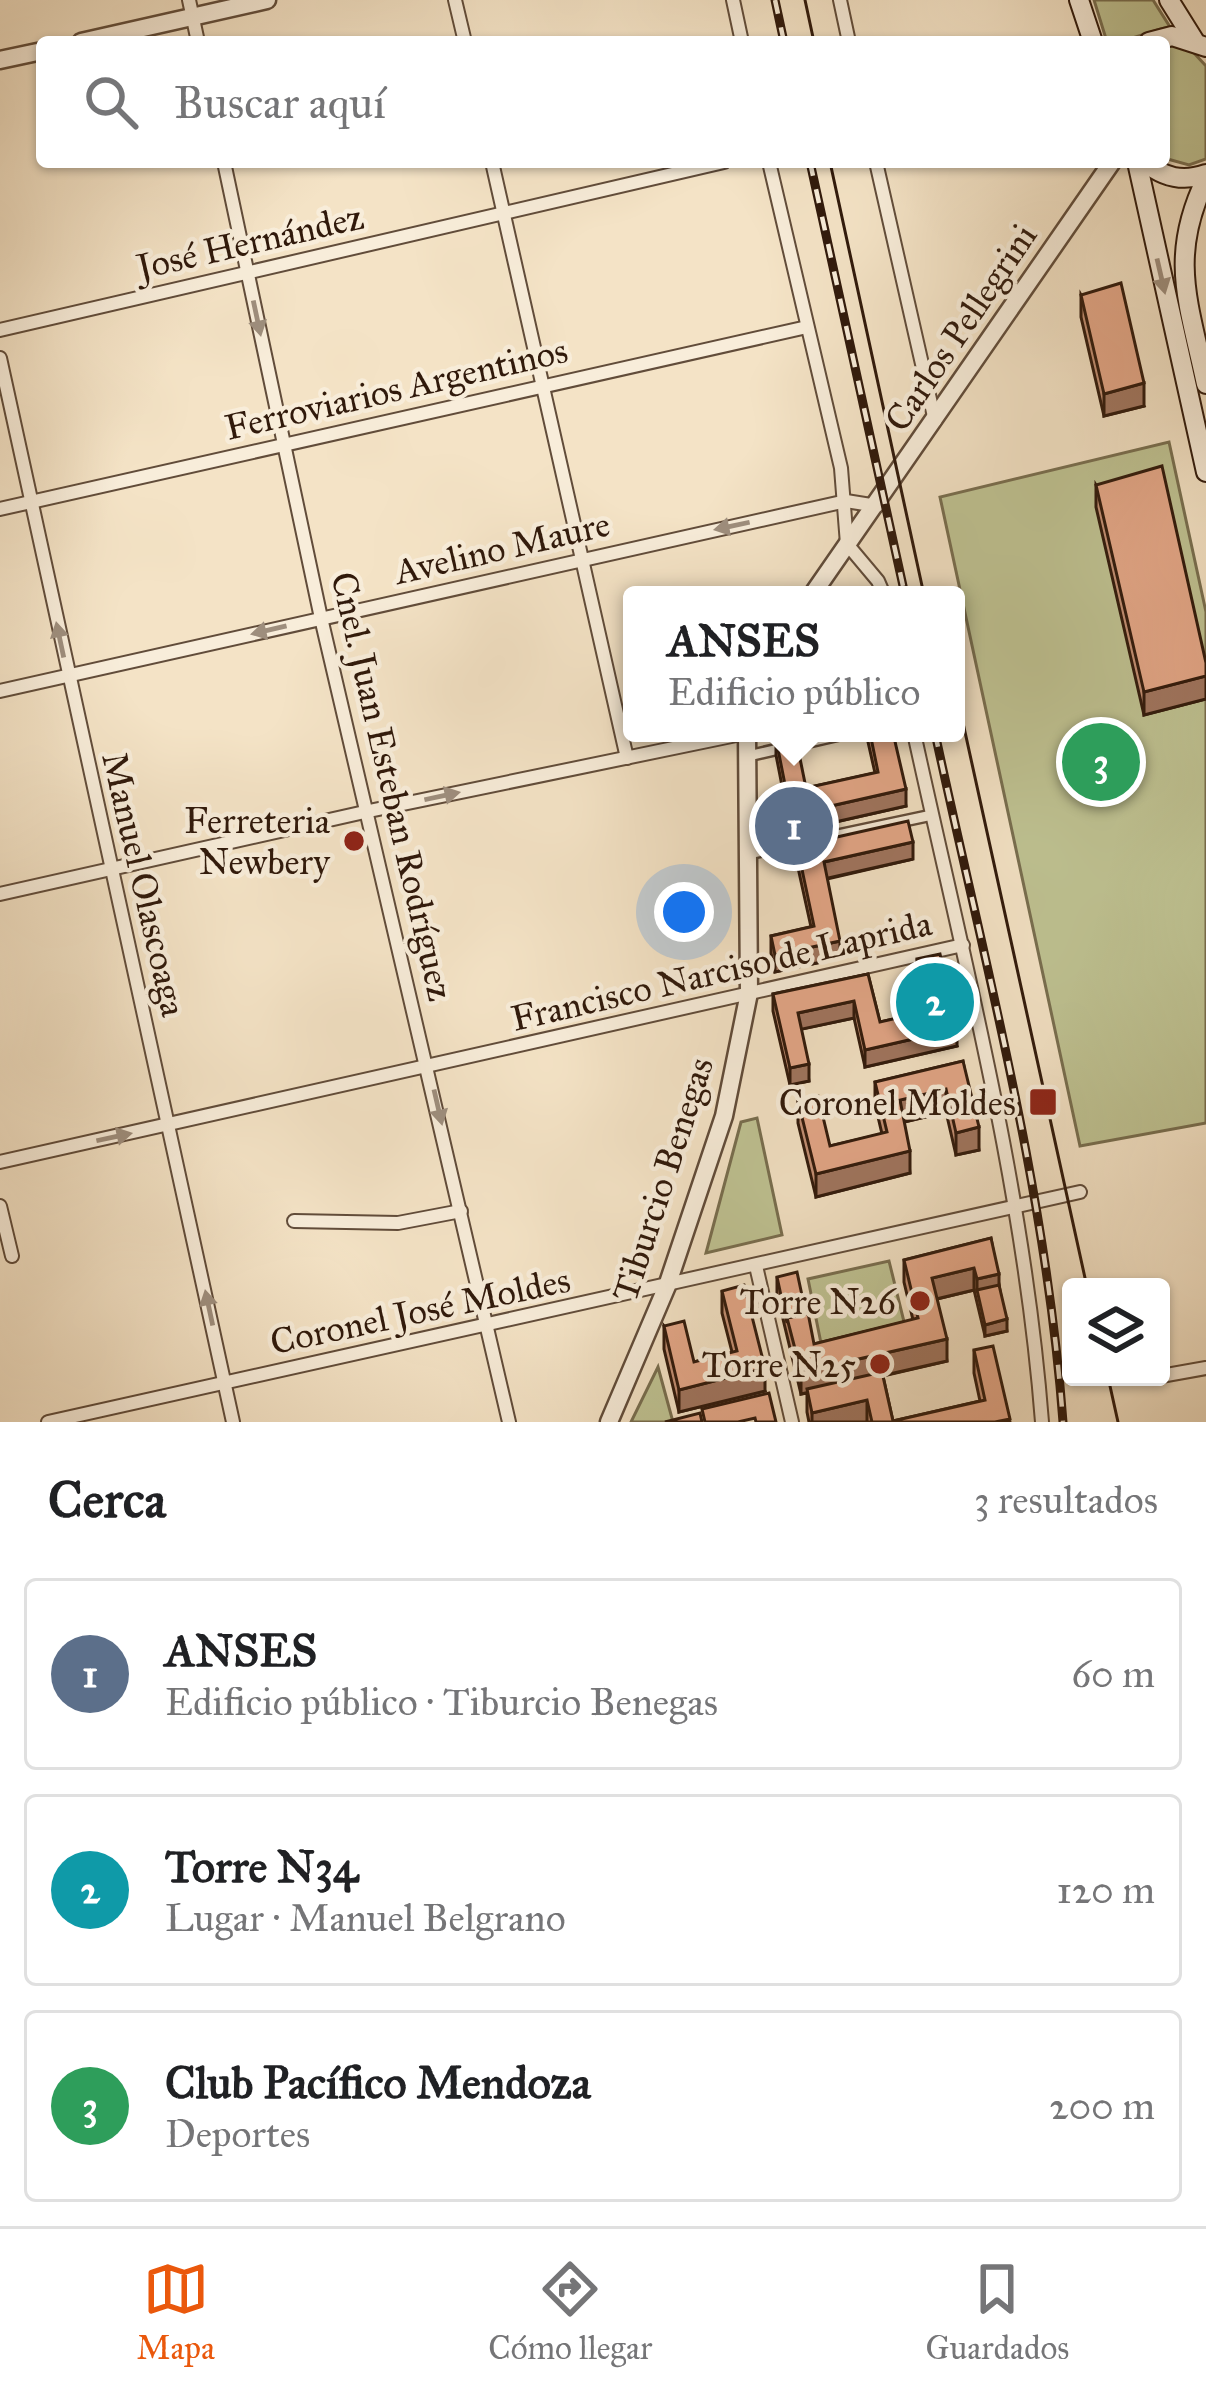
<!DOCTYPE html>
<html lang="es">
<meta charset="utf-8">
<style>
:root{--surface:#fff;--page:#f2f2f2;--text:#202124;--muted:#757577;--line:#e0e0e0;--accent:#ea580c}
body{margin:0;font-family:"IM FELL Great Primer",serif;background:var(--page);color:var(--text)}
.controls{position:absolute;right:36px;bottom:36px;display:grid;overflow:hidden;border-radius:12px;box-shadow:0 3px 9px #0004}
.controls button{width:108px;height:108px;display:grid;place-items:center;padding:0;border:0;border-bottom:3px solid var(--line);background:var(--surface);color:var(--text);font:60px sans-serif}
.you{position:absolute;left:684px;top:912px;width:42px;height:42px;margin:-30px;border:9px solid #fff;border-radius:50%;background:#1a73e8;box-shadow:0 0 0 18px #1a73e833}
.badge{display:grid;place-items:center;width:78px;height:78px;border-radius:50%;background:var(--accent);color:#fff;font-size:39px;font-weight:700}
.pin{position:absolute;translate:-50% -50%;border:6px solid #fff;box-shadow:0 3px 12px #0006}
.popup{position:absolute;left:623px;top:586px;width:342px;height:156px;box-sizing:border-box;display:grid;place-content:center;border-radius:12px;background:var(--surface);filter:drop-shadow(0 3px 9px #0005);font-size:39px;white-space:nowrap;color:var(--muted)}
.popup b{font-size:45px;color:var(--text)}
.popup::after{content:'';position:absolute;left:50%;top:100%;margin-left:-24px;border:24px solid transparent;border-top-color:var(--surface)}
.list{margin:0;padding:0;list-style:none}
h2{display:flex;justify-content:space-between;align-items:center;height:156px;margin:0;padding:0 48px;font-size:51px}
h2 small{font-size:39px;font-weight:400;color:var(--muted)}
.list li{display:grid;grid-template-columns:78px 1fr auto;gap:36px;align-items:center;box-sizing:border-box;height:192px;margin:0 24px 24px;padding:0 24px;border:3px solid var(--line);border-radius:12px}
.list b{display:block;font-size:45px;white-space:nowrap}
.list p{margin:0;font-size:39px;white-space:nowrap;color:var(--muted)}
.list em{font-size:39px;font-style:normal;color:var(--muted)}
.icon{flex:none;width:66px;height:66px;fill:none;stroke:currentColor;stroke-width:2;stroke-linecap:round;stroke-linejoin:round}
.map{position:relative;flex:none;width:1206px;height:1422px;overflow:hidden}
.search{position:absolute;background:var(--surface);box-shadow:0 3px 9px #0004;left:36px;right:36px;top:36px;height:132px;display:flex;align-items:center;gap:30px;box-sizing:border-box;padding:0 42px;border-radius:12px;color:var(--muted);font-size:45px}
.sheet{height:804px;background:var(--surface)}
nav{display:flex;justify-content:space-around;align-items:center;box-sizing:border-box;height:168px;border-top:3px solid var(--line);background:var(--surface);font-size:33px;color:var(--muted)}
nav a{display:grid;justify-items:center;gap:6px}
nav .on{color:var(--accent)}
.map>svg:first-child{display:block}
</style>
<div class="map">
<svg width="1206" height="1422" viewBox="0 0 1206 1422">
<rect width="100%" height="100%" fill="#f4e3c6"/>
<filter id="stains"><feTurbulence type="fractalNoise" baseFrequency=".00167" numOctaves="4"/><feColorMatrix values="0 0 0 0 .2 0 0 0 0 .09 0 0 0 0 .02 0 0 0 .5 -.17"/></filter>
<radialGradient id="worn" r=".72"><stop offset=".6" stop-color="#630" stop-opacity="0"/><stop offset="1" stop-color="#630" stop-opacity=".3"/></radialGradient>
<g fill="#bfc393" stroke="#786e4f" stroke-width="3">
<path d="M1094,0H1153L1170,27C1147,31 1131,42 1107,42Z"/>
<path d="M1170,44L1193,52L1206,66V159L1189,165L1164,158V45Z"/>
<path d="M1169,442L1206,612V1123L1080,1146L940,497Z"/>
<path d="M757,1118L782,1235L706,1253L741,1122Z"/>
<path d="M889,1261L908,1338L824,1358L808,1279Z"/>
<path d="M658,1367L673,1422H631Z"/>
</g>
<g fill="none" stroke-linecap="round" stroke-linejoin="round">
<defs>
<g id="pedestrian">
<path d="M748,756L848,733"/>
<path d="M748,854L932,815"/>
</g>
<g id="minor">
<path d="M189,0L198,42"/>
<path d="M455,0L465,42"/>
<path d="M733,0L742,42"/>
<path d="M840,0L849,42"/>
<path d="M224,162L321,618L509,1422"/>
<path d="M492,162L627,758"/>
<path d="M769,162L841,468L847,544L878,581L884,595"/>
<path d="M876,162L935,421"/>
<path d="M0,330L724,162"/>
<path d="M0,358L233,1422"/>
<path d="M0,509L807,327"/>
<path d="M0,691L846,501L877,506"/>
<path d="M914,733C964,962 1024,1188 1042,1422"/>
<path d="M0,894L369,811L746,733"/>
<path d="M0,1162L963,945"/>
<path d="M0,1206L12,1256"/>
<path d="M294,1221L398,1223L461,1211"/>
<path d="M756,1266L792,1422"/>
<path d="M1161,1376L1206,1368"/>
<path d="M48,1422L1080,1192"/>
</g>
<g id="tertiary">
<path d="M81,42L267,0"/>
<path d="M0,60L42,51"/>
<path d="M812,595L1112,162"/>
<path d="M609,1422L667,1286L724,1116L749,993L747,733"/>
</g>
<g id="secondary">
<path d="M1079,0L1093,42"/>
<path d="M1169,0L1194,40"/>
<path d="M1149,42L1172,36L1206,47"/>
<path d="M1137,162L1206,472"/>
<path d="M1145,162C1164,178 1183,182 1206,174"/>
<path d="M1206,179C1168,257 1189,303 1206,384"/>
</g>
</defs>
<use href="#pedestrian" stroke="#614c3a" stroke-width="14"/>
<use href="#minor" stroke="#614c3a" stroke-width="16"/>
<use href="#tertiary" stroke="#614c3a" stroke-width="21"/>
<use href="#secondary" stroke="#30190b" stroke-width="22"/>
<use href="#pedestrian" stroke="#f8edda" stroke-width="9"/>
<use href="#minor" stroke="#f8edda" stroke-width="12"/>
<use href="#tertiary" stroke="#f8edda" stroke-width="16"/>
<use href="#secondary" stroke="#f8edda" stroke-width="18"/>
<g stroke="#30190b" stroke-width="3">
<path d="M805,0L814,42"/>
<path d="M830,162L924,595"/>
<path d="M956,691L1087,1287"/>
<path d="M1108,1377L1118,1422"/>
</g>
<defs>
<g id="rail">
<path d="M775,0L784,42"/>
<path d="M810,162L905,595"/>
<path d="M935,733C984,961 1046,1189 1063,1422"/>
</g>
</defs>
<use href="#rail" stroke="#30190b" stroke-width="9"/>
<use href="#rail" stroke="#f8edda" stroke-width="4.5" stroke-dasharray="14" stroke-linecap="butt"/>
</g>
<g fill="#c49075" stroke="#30190b" stroke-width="3">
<path d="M1081,295L1144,406L1104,416L1081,317Z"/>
<path d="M1096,485L1206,663V699L1144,715L1096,507Z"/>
<path d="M866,733H893L906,806L791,832L776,755V739L806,788L875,773Z"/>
<path d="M797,846L913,859L827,879L840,958L775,972L771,953V936L811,927L797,863Z"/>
<path d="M917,959L957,1046L865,1067L854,1018L801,1029L809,1081L790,1085L773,1011V994L868,974L880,1022L925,1012L917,976Z"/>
<path d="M963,1061L979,1150L956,1155L946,1112L904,1122L910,1173L816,1197L798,1123V1101L830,1146L882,1134L875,1104V1082Z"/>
<path d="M991,1238L1007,1331L985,1336L974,1290L937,1299L947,1361L883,1376L893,1421L980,1401L974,1373V1350L1010,1422H809L807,1412V1393L801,1394L777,1294V1277L814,1344L913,1320L904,1282V1260Z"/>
<path d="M722,1291L765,1391L679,1412L664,1349V1326L694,1362L732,1352L722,1313Z"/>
</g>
<g fill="#a0755f" stroke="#30190b" stroke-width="3">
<path d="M1144,383V406L1104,416V394Z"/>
<path d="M1206,676V699L1144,715V692Z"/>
<path d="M906,789V806L791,832V815Z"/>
<path d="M913,842V859L824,879V862Z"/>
<path d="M840,941V958L775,972V955Z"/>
<path d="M854,1001V1018L798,1030V1013Z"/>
<path d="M957,1029V1046L865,1067V1050Z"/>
<path d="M809,1064V1081L790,1085V1068Z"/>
<path d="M946,1089V1112L900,1123V1100Z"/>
<path d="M979,1127V1150L956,1155V1133Z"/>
<path d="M910,1151V1173L816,1197V1174Z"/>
<path d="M974,1268V1290L932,1300V1278Z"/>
<path d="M999,1274V1296L977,1290V1279Z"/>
<path d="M1007,1319V1331L985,1336V1325Z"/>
<path d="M947,1339V1361L801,1394V1372Z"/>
<path d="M765,1368V1391L679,1412V1390Z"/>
<path d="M867,1400V1422H812V1413Z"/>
</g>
<g fill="#e4a788" stroke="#30190b" stroke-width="3">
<path d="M1121,283L1144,383L1104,394L1081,295Z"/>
<path d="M1162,466L1206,663V676L1144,692L1096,485Z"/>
<path d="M870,733H893L906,789L791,815L776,739L795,734L806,788L878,772Z"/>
<path d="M908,821L913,842L824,862L840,941L775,955L771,936L814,926L797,846Z"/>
<path d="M940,954L957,1029L865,1050L854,1001L798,1013L809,1064L790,1068L773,994L868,974L880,1022L928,1011L917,959Z"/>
<path d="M963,1061L979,1127L956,1133L946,1089L900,1100L910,1151L816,1174L798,1101L818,1096L830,1146L887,1132L875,1082Z"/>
<path d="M991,1238L999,1274L977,1279L974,1268L932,1278L947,1339L801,1372L787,1318L808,1313L814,1344L918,1318L904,1260Z"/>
<path d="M797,1272L806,1314L787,1318V1323L777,1277Z"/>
<path d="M744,1285L765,1368L679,1390L664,1326L684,1321L694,1362L737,1351L722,1291Z"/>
<path d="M999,1285L1007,1319L985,1325L977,1290Z"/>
<path d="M993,1346L1010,1419L995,1422H872L867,1400L812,1413L807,1389L882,1372L893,1421L985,1400L974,1350Z"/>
<path d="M769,1393L776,1422H756L755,1418L738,1422H705L702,1409Z"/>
<path d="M700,1413L702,1422H665Z"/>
</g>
<defs><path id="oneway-solid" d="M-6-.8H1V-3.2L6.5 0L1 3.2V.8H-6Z" transform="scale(3)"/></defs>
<g fill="#9e8e7d">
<use href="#oneway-solid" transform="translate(1161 276) rotate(77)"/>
<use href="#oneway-solid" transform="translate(257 318) rotate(78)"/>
<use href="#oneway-solid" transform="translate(732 526) rotate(168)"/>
<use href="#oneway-solid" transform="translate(269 630) rotate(167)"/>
<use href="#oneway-solid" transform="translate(60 640) rotate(-102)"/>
<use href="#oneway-solid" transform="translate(442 796) rotate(-12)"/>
<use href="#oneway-solid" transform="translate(438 1107) rotate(77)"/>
<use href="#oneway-solid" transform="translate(114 1137) rotate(-12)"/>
<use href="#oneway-solid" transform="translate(209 1308) rotate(-102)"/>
</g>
<g fill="#8f2418" stroke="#f8edda" stroke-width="4.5">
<circle cx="354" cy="841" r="12"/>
<rect x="1028" y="1087" width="30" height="30" rx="6"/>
<circle cx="920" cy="1301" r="12"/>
<circle cx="880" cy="1364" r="12"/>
</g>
<g text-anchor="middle" stroke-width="9" stroke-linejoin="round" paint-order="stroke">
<g font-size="36" fill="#30190b" stroke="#f8edda">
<text transform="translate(250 241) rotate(-13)" y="13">José Hernández</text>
<text transform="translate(960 327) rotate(-56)" y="13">Carlos Pellegrini</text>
<text transform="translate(396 388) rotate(-13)" y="13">Ferroviarios Argentinos</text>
<text transform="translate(502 547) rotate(-13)" y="13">Avelino Maure</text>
<text transform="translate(393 786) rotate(77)" y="13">Cnel. Juan Esteban Rodríguez</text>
<text transform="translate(145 884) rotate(77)" y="13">Manuel Olascoaga</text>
<text transform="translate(721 970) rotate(-13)" y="13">Francisco Narciso de Laprida</text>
<text transform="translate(662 1179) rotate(-72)" y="13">Tiburcio Benegas</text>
<text transform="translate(420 1310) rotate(-12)" y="13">Coronel José Moldes</text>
</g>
<g font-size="36" fill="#30190b" stroke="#f8edda" text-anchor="end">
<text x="330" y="833">Ferreteria<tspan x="330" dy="41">Newbery</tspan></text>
<text x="1016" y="1115">Coronel Moldes</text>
<text x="896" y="1314">Torre N26</text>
<text x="856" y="1377">Torre N25</text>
</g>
</g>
<rect width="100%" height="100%" filter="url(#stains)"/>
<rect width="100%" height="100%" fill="url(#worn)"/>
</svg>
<div class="controls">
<button><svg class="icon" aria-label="layers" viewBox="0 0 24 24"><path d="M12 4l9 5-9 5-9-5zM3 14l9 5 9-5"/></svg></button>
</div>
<div class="you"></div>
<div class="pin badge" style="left:794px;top:826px;background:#5c6f8a">1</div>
<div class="popup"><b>ANSES</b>Edificio público</div>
<div class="pin badge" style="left:935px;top:1002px;background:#0f9aa8">2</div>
<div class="pin badge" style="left:1101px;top:762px;background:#2e9e5b">3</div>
<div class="search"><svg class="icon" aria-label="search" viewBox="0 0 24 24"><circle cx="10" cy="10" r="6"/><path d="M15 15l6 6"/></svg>Buscar aquí</div>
</div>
<section class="sheet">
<h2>Cerca<small>3 resultados</small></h2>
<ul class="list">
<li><span class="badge" style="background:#5c6f8a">1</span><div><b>ANSES</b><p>Edificio público · Tiburcio Benegas</p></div><em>60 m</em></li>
<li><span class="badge" style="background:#0f9aa8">2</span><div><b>Torre N34</b><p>Lugar · Manuel Belgrano</p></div><em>120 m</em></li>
<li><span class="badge" style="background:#2e9e5b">3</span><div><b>Club Pacífico Mendoza</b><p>Deportes</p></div><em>200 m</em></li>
</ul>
</section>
<nav>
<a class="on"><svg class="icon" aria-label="map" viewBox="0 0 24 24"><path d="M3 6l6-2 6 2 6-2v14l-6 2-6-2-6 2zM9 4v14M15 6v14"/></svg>Mapa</a>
<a><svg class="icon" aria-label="directions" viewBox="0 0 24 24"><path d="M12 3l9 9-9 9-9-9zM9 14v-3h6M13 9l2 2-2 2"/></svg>Cómo llegar</a>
<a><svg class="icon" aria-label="saved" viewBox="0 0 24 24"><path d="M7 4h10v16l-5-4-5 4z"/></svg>Guardados</a>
</nav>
